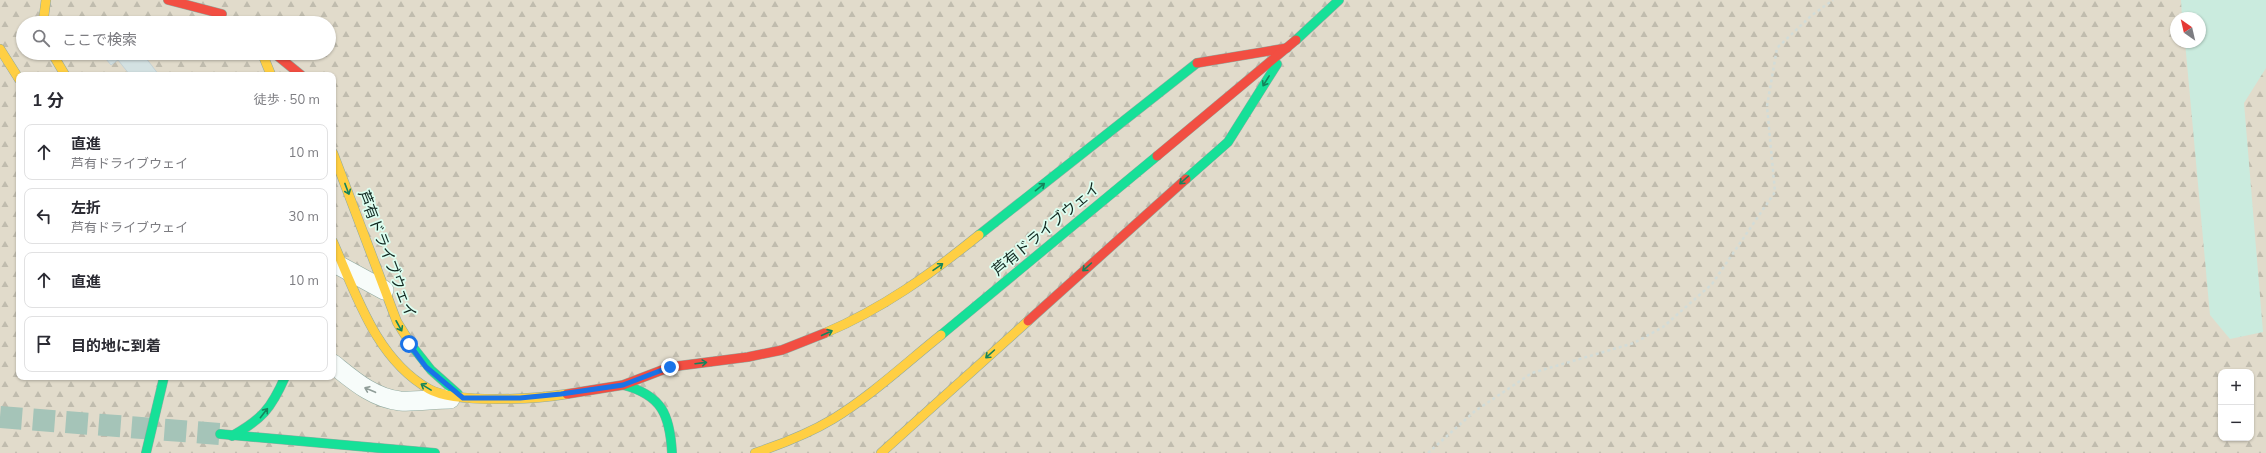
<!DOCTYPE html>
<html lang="ja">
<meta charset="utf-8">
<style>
:root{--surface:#fff;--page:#f7f7f7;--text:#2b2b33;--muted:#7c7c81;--line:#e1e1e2}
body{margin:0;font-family:Mulish,"Noto Sans JP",sans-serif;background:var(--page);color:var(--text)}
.controls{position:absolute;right:12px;bottom:12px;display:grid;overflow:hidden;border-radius:8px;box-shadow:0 1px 3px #0004}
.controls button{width:36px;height:36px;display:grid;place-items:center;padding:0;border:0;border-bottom:1px solid var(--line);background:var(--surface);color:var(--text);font:20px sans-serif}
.compass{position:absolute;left:2170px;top:12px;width:36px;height:36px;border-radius:50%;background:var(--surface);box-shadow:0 1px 3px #0004;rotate:326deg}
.stop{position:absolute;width:12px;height:12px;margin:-9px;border:3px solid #1a73e8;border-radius:50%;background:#fff}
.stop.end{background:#1a73e8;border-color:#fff;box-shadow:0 1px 4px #0008}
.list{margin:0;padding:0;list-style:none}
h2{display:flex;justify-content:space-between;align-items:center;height:52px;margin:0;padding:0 16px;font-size:17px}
h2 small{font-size:13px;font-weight:400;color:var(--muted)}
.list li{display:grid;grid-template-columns:26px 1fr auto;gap:12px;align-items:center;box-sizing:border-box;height:56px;margin:0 8px 8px;padding:0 8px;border:1px solid var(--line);border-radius:8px}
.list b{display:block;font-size:15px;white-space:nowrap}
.list p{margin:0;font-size:13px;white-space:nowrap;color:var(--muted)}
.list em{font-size:13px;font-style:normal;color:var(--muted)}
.icon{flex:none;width:22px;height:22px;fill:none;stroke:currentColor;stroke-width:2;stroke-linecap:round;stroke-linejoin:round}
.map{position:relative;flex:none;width:2266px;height:453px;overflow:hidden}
.search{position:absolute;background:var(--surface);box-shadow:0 1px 3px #0004;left:16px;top:16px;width:320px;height:44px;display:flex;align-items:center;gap:10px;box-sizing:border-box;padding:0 14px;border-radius:22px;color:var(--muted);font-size:15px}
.panel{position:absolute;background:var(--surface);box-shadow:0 1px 3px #0004;left:16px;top:72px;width:320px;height:308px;border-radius:8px}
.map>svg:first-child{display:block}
</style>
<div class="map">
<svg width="2266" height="453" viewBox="0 0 2266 453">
<defs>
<pattern id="forest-firs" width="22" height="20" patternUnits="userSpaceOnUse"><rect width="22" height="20" fill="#e1dbcb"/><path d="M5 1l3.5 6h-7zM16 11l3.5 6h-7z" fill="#c0bcae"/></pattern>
</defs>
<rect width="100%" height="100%" fill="#caebde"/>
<path fill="url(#forest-firs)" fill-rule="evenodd" d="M0,0H2181L2182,18H2176V42H2185L2210,315L2230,339L2263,332L2244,103L2266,68V453H0ZM23,23H329V53H23ZM19,75H333V377H19ZM2221,372H2251V438H2221Z"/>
<path fill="#d3e1e2" stroke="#c4d2d6" d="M101,53H142L159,75H130L118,60L111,65Z"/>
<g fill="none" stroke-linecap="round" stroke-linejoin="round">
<path stroke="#a5c4b8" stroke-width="22" stroke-dasharray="22 11" stroke-linecap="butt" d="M0,417L220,434"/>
<defs>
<g id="lane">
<path d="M338,265L384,290"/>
<path d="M333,364C353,380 373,398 400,401C416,402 434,399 450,399"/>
</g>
<g id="fast">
<path d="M1296,40L1339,0"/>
<path d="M1186,179L1228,142L1277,64"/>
<path d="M979,235L1197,63"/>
<path d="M941,335L1157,156"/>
<path d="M412,346L431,370L458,394"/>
<path d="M623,385C662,395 670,415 672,453"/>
<path d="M220,434L435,453"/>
<path d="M232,436C262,419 271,409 285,377"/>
<path d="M146,453L164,377"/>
</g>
<g id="slow">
<path d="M43,23L46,0"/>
<path d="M0,49L19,79"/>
<path d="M52,53L65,75"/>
<path d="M262,53L271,75"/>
<path d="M333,153L397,322L412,346"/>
<path d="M333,242C356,294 376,359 429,389C455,404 536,399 567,394"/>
<path d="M825,333C882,309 931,274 979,235"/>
<path d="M755,453C782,444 808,434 833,419C872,395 906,363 941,335"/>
<path d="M881,453L1028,321"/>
</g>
<g id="jam">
<path d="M168,0L222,14"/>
<path d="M274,53L301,75"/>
<path d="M1197,63L1287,48"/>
<path d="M1157,156L1296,40"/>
<path d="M1028,321L1186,179"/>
<path d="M567,394L623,385L670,367L748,357L782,350L825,333"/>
</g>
</defs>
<use href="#lane" stroke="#90aaa0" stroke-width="20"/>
<use href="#fast" stroke="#90aaa0" stroke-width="10"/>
<use href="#slow" stroke="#90aaa0" stroke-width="10"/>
<use href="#jam" stroke="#90aaa0" stroke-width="10"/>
<path stroke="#d2dcd8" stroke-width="2.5" stroke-dasharray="3 3" stroke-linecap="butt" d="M1428,453L1475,411L1532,373L1634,343L1663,327L1712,284L1775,192L1767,106L1777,48L1812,15L1833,0"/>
<use href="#lane" stroke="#f7fcfa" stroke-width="19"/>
<use href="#fast" stroke="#16e098" stroke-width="9"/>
<use href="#slow" stroke="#ffcf43" stroke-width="9"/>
<use href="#jam" stroke="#f24e42" stroke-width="9"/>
</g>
<defs><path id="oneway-shaft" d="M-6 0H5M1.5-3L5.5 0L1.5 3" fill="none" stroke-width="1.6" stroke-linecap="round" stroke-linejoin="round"/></defs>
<g stroke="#14845c">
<use href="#oneway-shaft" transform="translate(1266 81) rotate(122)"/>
<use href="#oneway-shaft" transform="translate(1184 180) rotate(138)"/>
<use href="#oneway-shaft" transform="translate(1040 187) rotate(-39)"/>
<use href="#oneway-shaft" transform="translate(347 189) rotate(69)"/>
<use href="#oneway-shaft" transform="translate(938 267) rotate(-35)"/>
<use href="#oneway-shaft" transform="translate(1087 267) rotate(138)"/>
<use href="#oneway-shaft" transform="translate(399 326) rotate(61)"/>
<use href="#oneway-shaft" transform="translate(827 333) rotate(-24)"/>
<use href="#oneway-shaft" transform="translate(990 354) rotate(138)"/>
<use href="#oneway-shaft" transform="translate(701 363) rotate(-7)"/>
<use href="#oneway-shaft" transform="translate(426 387) rotate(-149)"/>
<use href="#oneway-shaft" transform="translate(264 413) rotate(-52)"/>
</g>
<use stroke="#909d98" href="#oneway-shaft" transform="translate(370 390) rotate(-157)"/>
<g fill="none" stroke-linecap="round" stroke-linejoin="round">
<path stroke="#1a73e8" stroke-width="5" d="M409,344L426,367L463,398H520L561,394L623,385L670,367"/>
</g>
<g text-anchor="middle" stroke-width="3.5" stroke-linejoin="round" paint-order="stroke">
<g font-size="15" fill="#112820" stroke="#ddfff1">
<text transform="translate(1046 229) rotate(-40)" y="5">芦有ドライブウェイ</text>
<text transform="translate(387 254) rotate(69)" y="5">芦有ドライブウェイ</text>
</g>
</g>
</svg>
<div class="controls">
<button>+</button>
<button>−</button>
</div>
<svg class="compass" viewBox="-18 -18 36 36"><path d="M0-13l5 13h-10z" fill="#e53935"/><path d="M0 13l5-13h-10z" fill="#7c7c81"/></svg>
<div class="stop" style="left:409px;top:344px"></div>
<div class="stop end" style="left:670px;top:367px"></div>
<div class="search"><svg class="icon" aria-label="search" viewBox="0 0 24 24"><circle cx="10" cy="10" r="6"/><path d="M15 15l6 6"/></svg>ここで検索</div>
<section class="panel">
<h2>1 分<small>徒歩 · 50 m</small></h2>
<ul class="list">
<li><svg class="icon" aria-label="ahead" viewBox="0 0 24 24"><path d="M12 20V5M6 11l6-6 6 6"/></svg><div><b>直進</b><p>芦有ドライブウェイ</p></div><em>10 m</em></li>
<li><svg class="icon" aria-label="left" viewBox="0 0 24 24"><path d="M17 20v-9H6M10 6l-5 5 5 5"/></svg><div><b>左折</b><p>芦有ドライブウェイ</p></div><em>30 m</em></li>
<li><svg class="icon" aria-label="ahead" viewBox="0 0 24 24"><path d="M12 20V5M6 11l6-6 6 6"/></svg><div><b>直進</b></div><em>10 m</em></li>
<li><svg class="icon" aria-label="arrive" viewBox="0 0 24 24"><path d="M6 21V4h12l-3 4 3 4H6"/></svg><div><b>目的地に到着</b></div></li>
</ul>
</section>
</div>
